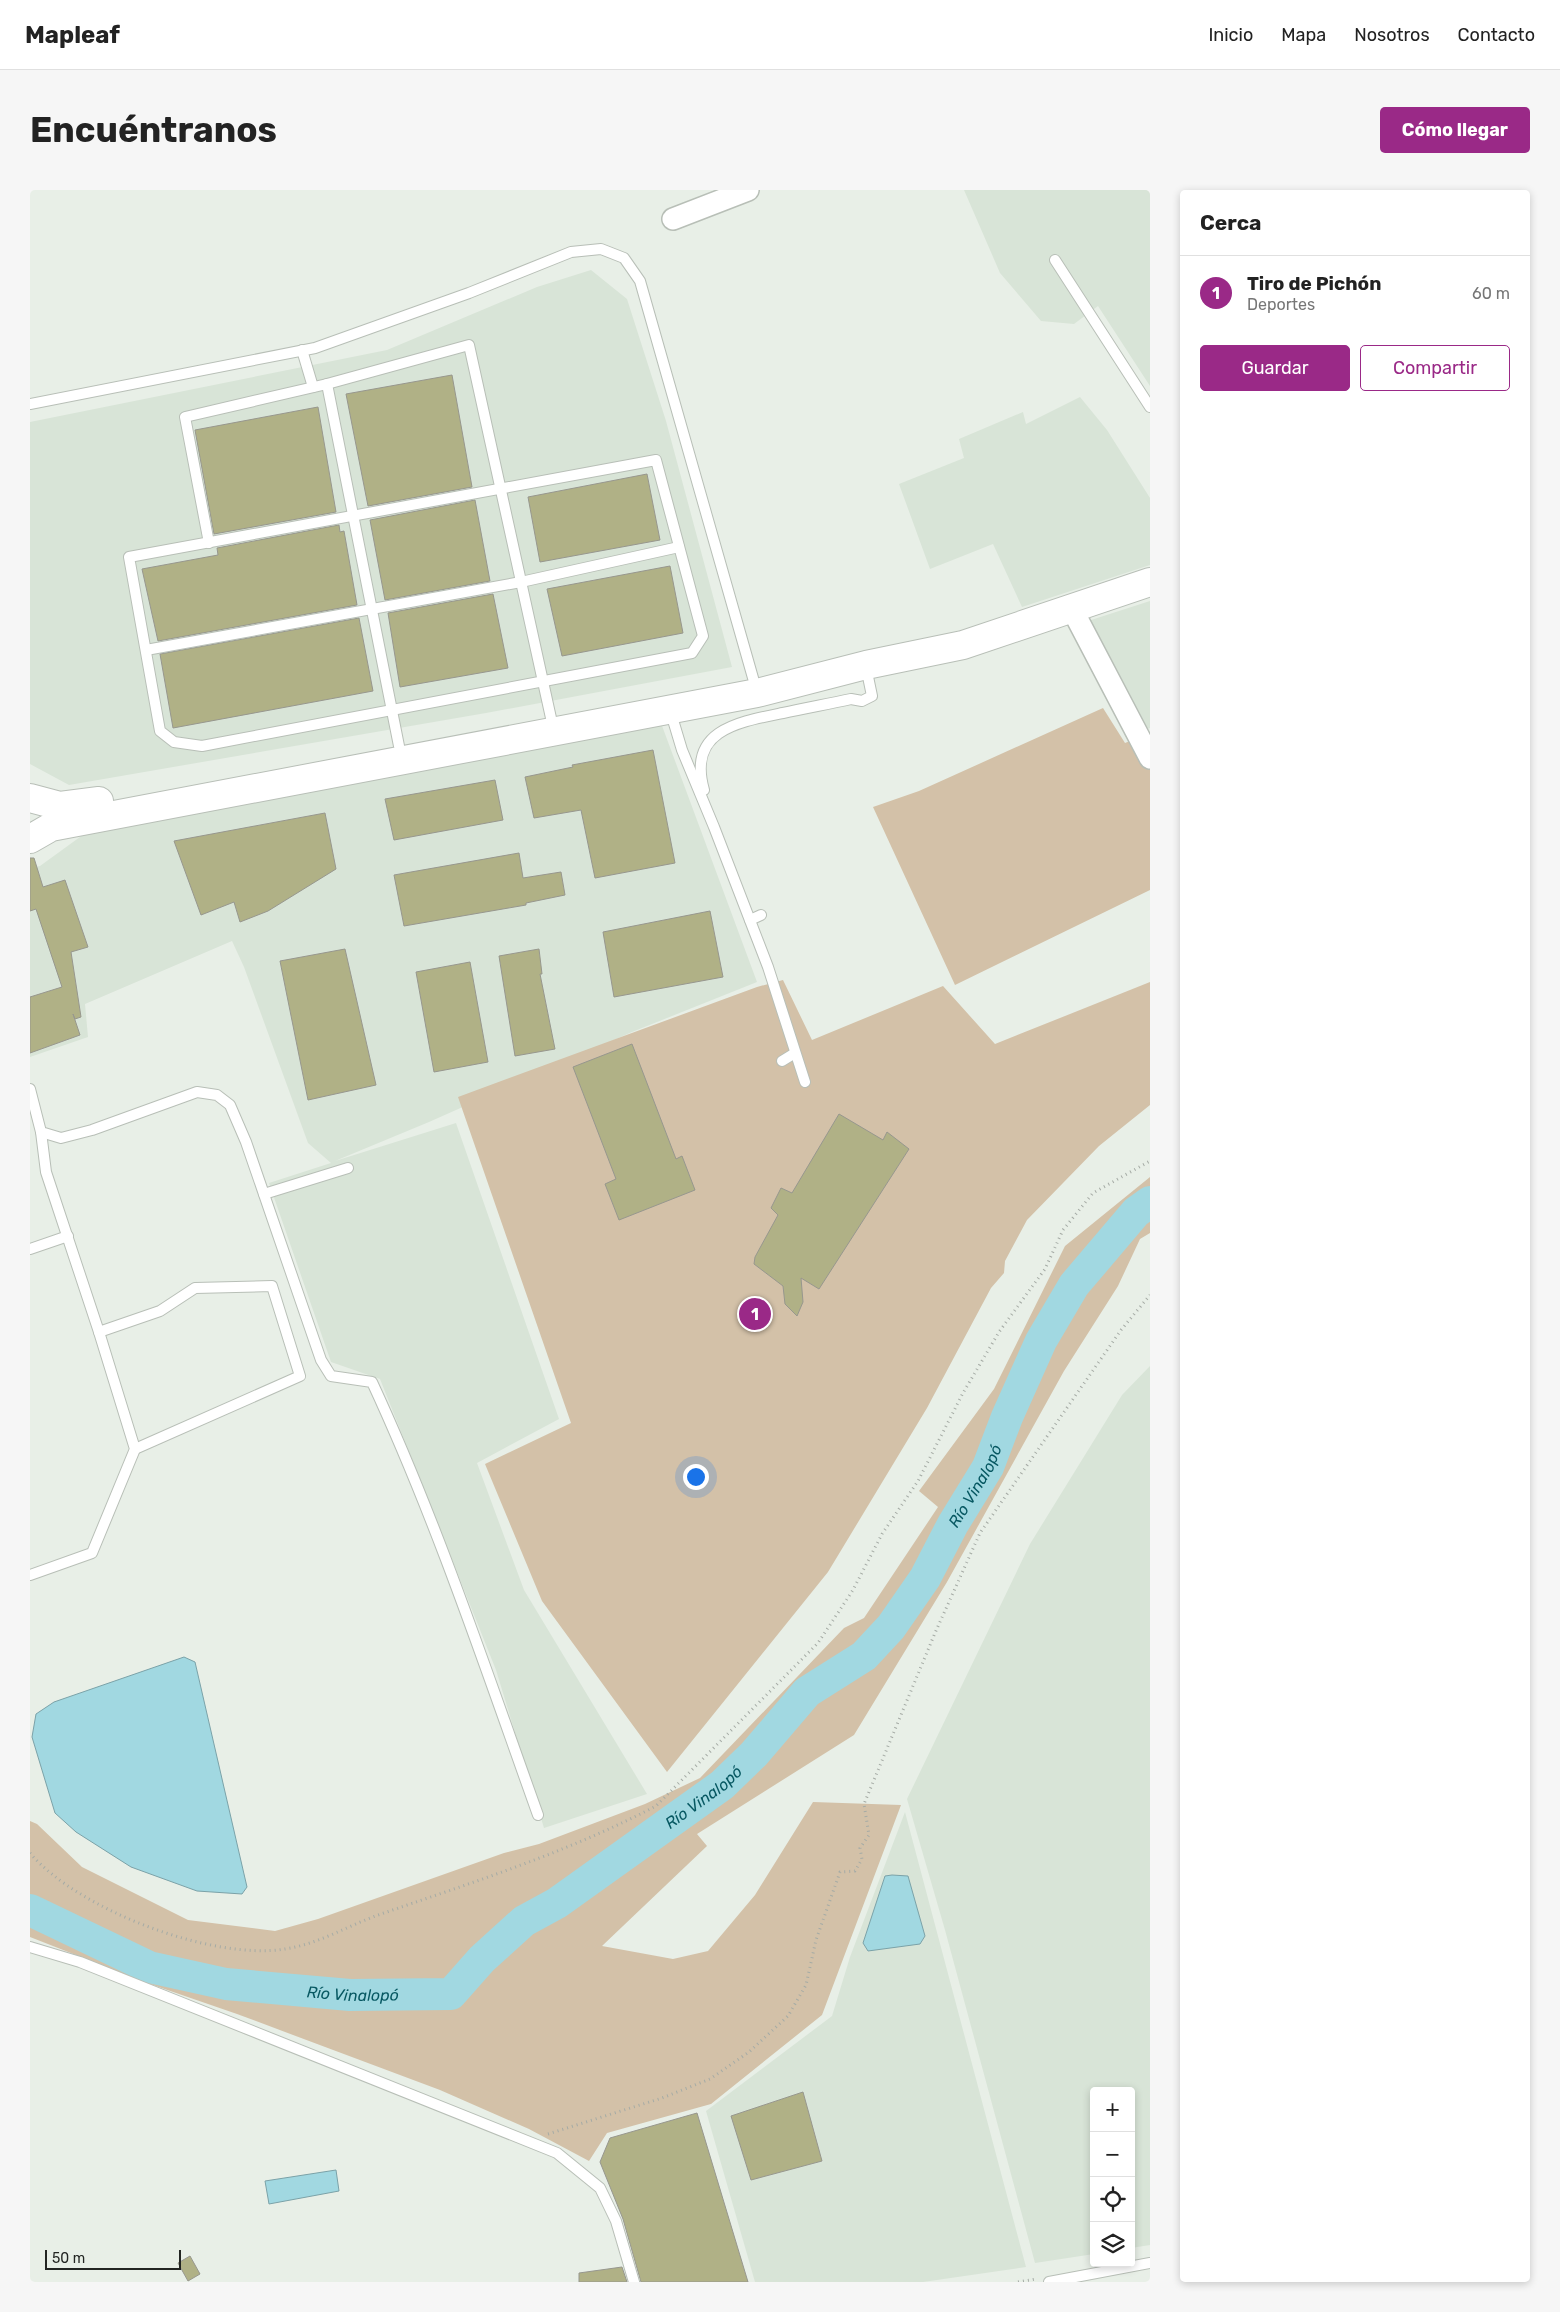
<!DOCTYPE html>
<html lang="es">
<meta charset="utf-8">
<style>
:root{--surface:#fff;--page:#f6f6f6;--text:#222;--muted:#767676;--line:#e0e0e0;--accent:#9a2987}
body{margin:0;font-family:Rubik,sans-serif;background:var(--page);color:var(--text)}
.controls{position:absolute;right:15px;bottom:15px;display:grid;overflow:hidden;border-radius:5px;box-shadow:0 2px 8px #0003}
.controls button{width:45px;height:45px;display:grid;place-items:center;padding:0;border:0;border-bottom:1px solid var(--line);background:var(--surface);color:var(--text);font:25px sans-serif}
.scale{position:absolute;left:15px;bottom:12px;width:136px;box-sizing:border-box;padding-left:5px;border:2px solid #222522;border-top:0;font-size:14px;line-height:18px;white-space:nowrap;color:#222522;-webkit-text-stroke:4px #e8efe7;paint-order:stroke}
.you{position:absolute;left:665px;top:1286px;width:18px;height:18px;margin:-12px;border:4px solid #fff;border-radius:50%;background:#1a73e8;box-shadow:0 0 0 8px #1a73e833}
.badge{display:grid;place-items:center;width:32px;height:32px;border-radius:50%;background:var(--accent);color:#fff;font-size:16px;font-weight:700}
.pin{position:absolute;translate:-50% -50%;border:2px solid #fff;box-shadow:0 1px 5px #0006}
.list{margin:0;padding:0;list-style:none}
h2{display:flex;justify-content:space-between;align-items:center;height:65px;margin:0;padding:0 20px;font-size:21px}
h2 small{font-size:16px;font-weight:400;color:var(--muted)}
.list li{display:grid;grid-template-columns:32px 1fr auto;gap:15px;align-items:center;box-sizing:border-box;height:75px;padding:0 20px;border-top:1px solid var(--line)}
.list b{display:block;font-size:19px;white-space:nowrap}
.list p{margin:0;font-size:16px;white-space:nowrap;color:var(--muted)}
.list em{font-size:16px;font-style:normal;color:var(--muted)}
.actions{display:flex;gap:10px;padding:15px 20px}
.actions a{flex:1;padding:11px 0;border:1px solid var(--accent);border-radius:5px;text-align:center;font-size:18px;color:var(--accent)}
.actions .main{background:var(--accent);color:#fff}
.icon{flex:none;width:28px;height:28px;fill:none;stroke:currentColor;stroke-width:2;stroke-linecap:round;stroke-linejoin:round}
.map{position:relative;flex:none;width:1120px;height:2092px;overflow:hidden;border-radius:5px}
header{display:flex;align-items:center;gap:30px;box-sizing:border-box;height:70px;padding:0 25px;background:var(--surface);border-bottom:1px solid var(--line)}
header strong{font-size:24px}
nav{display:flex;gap:28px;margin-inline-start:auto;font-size:18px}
.intro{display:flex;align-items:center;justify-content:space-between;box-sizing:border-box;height:120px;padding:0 30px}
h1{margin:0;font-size:35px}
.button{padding:12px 22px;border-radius:5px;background:var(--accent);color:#fff;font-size:18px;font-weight:700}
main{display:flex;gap:30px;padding:0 30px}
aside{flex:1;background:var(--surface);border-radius:5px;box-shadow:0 2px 8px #0003}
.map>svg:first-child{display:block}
</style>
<header>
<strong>Mapleaf</strong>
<nav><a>Inicio</a><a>Mapa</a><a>Nosotros</a><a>Contacto</a></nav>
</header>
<div class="intro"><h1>Encuéntranos</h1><a class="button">Cómo llegar</a></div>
<main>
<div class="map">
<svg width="1120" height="2092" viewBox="0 0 1120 2092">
<rect width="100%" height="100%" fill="#e8efe7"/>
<g fill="#d8e4d7">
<path d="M934,0H1120V196L1068,116L1044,134L1011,131L970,83Z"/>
<path d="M561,80L597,109L636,231L702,477L456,523L39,595L0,574V232L357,160L507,97Z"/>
<path d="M1050,207L1077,240L1120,308V375L992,417L963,354L900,379L869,294L934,268L929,249L993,222L996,234Z"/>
<path d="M1120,411V538L1115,540L1058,431Z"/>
<path d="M631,533L727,792L602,842L399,932L305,971L426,933L529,1229L447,1273L494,1400L617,1604L514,1638L466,1480L350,1189L301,1172L239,993L301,973L278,953L214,777L202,751L55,814L58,847L0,867V678L10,676L61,639Z"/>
<path d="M1120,1176V2055L1101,2058V1901H1064V2064L1005,2073L915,1740L877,1609L1000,1354L1092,1205Z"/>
<path d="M875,1622L996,2077L893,2092H725L676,1921L802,1826L820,1767Z"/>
</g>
<g fill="#d3c1a8">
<path d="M1073,518L1095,553L1120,543V700L925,795L843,617L889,601Z"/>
<path d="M753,790L782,850L913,796L965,854L1120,792V915L1069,956L997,1030L975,1071L974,1083L961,1098L897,1218L798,1382L637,1582L512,1411L455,1274L541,1233L428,907L727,797Z"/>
<path d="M1120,987V1043L1110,1049L1088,1096L1034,1181L917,1392L824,1545L667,1644L677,1656L572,1756L643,1769L678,1761L725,1705L783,1612L871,1615L792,1825L681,1914L577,1943L559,1971L499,1939L410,1900L207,1824L120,1794L0,1747V1631L7,1634L52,1677L158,1730L245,1741L288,1729L474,1663L509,1654L615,1614L670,1588L814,1438L834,1428L908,1317L889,1301L964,1199L1035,1056Z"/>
</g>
<g fill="#a1d8e1" stroke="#7ba2a8">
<path d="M154,1467L165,1472L217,1697L212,1704L167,1701L101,1677L46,1642L25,1623L2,1547L6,1524L24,1512Z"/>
<path d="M862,1685L878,1686L895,1746L890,1754L838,1761L833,1753L855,1686Z"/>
<path d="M306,1980L309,2001L239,2014L235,1991Z"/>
</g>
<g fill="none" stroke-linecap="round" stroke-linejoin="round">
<path stroke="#a1d8e1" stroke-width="32" id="s1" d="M0,1720L119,1777L196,1794L320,1805L421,1804L452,1769L494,1731L527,1713L692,1595L724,1564L777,1502L834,1466L861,1437L895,1388L923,1334L958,1277L977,1227L1011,1151L1044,1095L1106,1022L1120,1012"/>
</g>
<g fill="#b0b186" stroke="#97978e">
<path d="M422,185L442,297L338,316L316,204Z"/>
<path d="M288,217L306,322L184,344L165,240Z"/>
<path d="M617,284L630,350L510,372L498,307Z"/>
<path d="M445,310L460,391L355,410L340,330Z"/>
<path d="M309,335L310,342L314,341L327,415L128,451L112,379L188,365L187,358Z"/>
<path d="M640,376L653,443L532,466L517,399Z"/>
<path d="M463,404L478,478L370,497L358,423Z"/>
<path d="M329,428L343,501L143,538L130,464Z"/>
<path d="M623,560L645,673L565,688L551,620L504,628L495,587L543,577L542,575Z"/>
<path d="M465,590L473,630L364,650L355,609Z"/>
<path d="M295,623L306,679L238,721L210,732L204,712L171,725L144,651Z"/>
<path d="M489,663L493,688L531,682L535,705L496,713V715L374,736L364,685Z"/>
<path d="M0,668H4L13,697L35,690L58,757L41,762L51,827L45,829L43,824L50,845L0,863V807L32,797L6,719L0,721Z"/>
<path d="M680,721L693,787L584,807L573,742Z"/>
<path d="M315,759L346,895L278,910L250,771Z"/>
<path d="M509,759L512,784H510L525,859L485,866L469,766Z"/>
<path d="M440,772L458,872L404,882L386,782Z"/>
<path d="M602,854L646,969L652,966L665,1000L589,1030L575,994L586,989L543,877Z"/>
<path d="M809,924L853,950L857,942L879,959L789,1099L771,1088L773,1112L767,1126L755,1114L753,1096L724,1074L725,1067L748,1025L741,1018L751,998L762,1003Z"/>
<path d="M773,1902L792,1971L721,1990L701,1926Z"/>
<path d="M667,1923L718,2092H611L593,2029L570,1972L580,1948Z"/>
<path d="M160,2066L170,2084L158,2091L148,2073Z"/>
<path d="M592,2077L597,2092H549V2083Z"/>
</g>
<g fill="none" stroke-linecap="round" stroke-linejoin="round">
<defs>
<g id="lane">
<path d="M1025,70L1120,217"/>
<path d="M272,160L283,197"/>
<path d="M297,194L369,556"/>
<path d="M0,214L285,158L439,103L541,62L571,59L594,68L610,91L727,502"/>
<path d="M626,270L673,446L662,463L172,556L144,552L130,541L99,367Z"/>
<path d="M179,353L155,227L297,194L439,155L521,528"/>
<path d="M116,460L491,392L649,357"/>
<path d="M640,520L652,560L684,637L738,777L775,892"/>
<path d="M674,600C657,540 708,532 753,523C776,518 798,514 821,509L832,511L842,506L836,477"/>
<path d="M720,730L731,725"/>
<path d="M752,871L765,863"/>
<path d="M0,899L11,942L31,948L62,940L167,902L187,905L200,915L216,952L291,1170L301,1186L342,1192C407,1332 456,1480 508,1625"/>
<path d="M234,1004L318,978"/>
<path d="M0,1059L38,1046"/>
<path d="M69,1142L130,1121L165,1098L242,1096L270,1186L105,1259"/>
<path d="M0,1385L62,1363L105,1259L69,1142L16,982L11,942"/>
<path d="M0,1757L50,1772L527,1963L570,1998L586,2031L604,2092"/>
<path d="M1019,2092L1120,2073"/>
</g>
<g id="street">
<path d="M643,29L718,0"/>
<path d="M1042,419L1120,568"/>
</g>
<g id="secondary">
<path d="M0,608L30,616L69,611"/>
<path d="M0,649L21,637L727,503L836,475L933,455L1120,392"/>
</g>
</defs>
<use href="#lane" stroke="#b8bfb7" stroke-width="12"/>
<use href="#street" stroke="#b8bfb7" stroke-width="24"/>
<use href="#secondary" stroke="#b8bfb7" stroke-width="30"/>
<g stroke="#a5aba5" stroke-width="3" stroke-dasharray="1 4" stroke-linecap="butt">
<path d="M0,1663C47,1719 182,1771 255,1759C289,1754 319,1735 351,1724C444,1692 538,1662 626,1616L788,1453L823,1400L852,1344L888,1291L933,1203L969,1142L1015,1079L1033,1040L1063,1003L1120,971"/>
<path d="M518,1944L632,1908L680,1889L719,1862L758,1826L776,1795L786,1750L810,1682L825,1681L832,1669L830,1658L839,1645L834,1614L905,1443L950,1343L1091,1140L1120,1105"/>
<path d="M988,2092L1006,2089"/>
</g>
<use href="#lane" stroke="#fff" stroke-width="10"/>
<use href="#street" stroke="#fff" stroke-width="21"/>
<use href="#secondary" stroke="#fff" stroke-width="28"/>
</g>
<g text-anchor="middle" stroke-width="4" stroke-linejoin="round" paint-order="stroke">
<g font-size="16" font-style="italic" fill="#075862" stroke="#e8efe7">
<text dy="6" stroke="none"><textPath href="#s1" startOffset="1178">Río Vinalopó</textPath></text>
<text dy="6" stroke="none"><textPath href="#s1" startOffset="758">Río Vinalopó</textPath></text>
<text dy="6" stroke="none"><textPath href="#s1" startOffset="338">Río Vinalopó</textPath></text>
</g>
</g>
</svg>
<div class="controls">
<button>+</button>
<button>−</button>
<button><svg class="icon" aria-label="locate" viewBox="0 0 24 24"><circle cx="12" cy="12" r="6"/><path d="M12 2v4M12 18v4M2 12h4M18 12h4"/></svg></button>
<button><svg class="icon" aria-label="layers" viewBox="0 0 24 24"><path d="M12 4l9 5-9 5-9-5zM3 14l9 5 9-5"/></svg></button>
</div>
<div class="scale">50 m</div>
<div class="you"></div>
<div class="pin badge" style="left:725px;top:1124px">1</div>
</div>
<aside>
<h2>Cerca<small></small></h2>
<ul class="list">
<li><span class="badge">1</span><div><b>Tiro de Pichón</b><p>Deportes</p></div><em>60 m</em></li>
</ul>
<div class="actions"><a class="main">Guardar</a><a>Compartir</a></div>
</aside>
</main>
